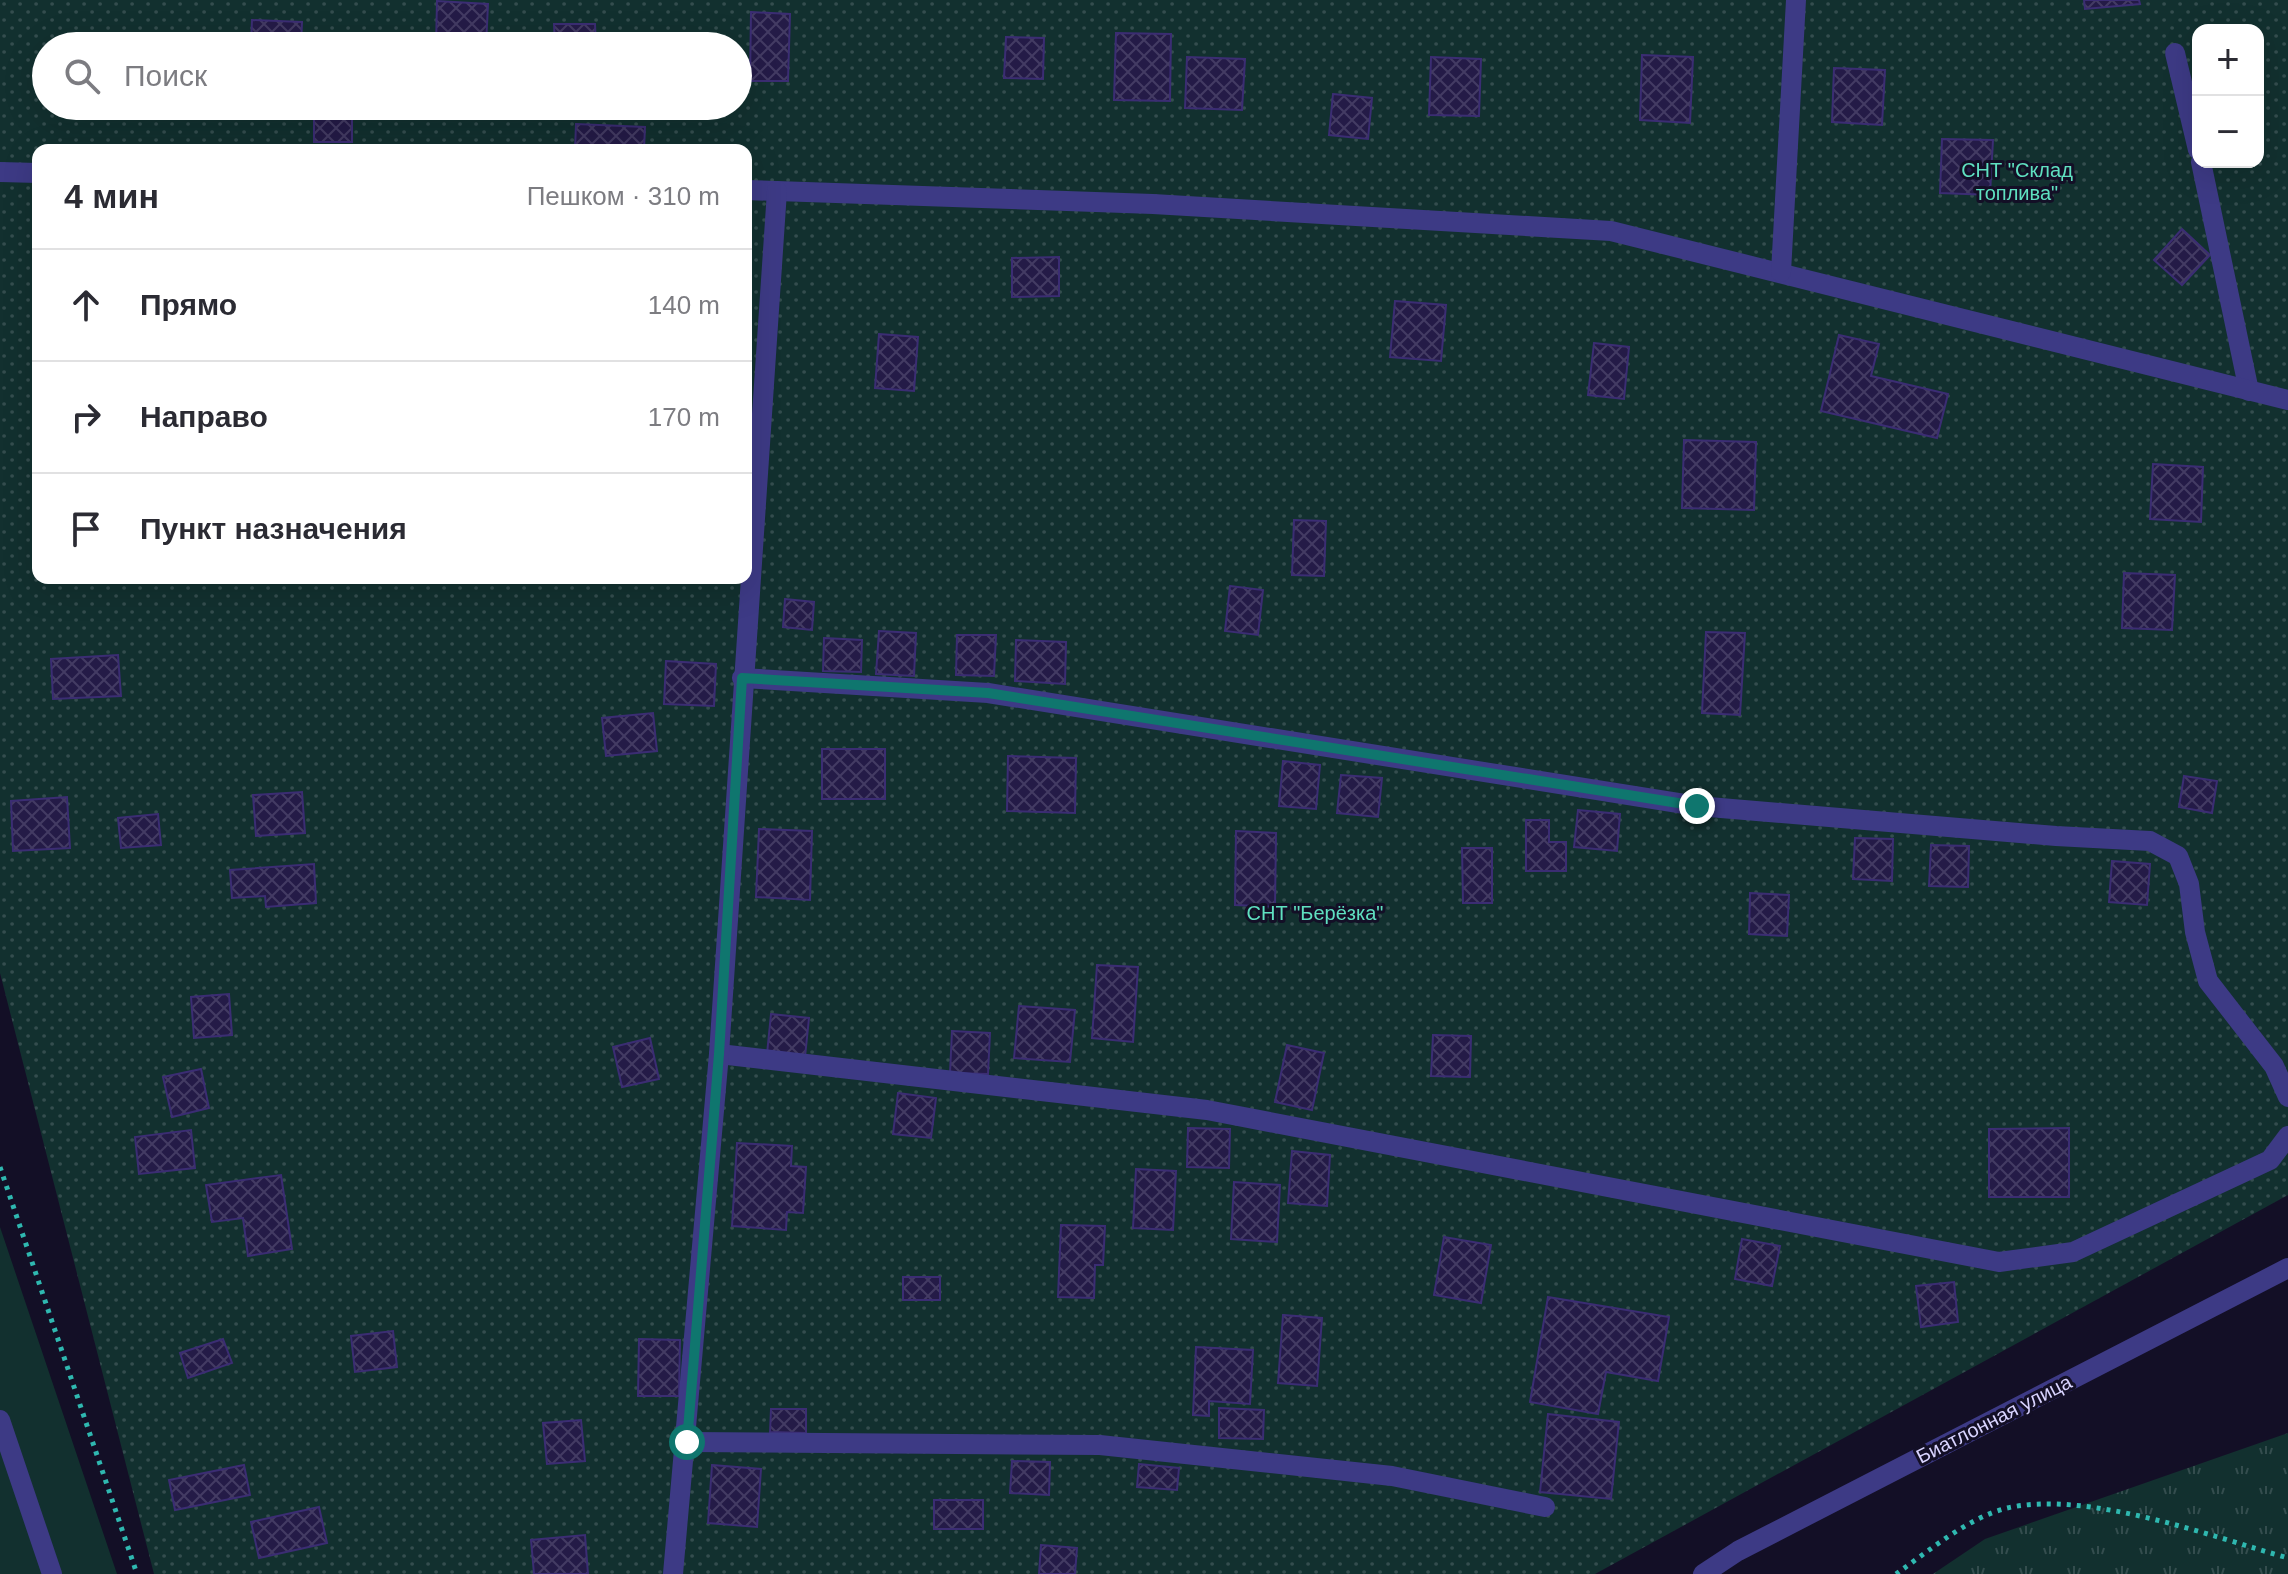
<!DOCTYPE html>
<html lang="ru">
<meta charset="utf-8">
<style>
:root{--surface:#fff;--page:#f2f2f3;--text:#2b2b33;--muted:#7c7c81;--line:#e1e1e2}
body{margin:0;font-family:Helvetica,sans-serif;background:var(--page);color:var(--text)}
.controls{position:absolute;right:24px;top:24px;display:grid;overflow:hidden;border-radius:16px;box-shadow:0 8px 32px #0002}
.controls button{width:72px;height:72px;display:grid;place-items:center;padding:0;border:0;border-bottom:2px solid var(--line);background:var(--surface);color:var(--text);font:40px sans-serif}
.stop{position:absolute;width:24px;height:24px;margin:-18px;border:6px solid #0f766e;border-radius:50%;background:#fff}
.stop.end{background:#0f766e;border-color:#fff;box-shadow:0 2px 8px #0008}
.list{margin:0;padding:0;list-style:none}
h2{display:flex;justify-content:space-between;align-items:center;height:104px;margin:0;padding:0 32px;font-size:34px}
h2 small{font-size:26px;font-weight:400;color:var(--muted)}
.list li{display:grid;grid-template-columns:52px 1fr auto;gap:24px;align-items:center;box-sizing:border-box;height:112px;padding:0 32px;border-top:2px solid var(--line)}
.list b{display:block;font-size:30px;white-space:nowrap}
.list em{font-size:26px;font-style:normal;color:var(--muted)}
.icon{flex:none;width:44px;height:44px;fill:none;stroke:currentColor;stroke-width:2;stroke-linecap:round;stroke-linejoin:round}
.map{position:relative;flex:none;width:2288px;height:1574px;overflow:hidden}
.search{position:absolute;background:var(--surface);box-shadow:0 8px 32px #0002;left:32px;top:32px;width:720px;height:88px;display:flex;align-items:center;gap:20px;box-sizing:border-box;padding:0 28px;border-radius:44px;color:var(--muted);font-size:30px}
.panel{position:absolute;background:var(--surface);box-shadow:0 8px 32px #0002;left:32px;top:144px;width:720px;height:440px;border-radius:16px}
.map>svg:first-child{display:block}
</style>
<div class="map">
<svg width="2288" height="1574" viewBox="0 0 2288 1574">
<defs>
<pattern id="grass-dots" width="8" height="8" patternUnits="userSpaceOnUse" patternTransform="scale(2)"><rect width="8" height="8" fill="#12302f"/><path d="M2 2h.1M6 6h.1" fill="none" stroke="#344d4e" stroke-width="1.8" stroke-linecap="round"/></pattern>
<pattern id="park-tufts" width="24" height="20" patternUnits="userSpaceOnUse" patternTransform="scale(2)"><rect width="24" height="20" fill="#12302f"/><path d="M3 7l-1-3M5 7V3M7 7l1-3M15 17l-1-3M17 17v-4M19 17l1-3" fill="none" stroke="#344d4e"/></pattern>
<pattern id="building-cross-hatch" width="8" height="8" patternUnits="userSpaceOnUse" patternTransform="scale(2)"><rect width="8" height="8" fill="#241b47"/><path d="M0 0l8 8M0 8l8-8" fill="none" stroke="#433b63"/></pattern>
</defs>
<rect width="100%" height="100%" fill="#130f26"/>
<path fill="url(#grass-dots)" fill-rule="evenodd" d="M0,0H2288V1195L1595,1574H154L0,973ZM2198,30H2258V162H2198ZM46,46H738V106H46ZM38,150H746V578H38Z"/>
<path fill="url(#park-tufts)" d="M2288,1433V1574H1933L1985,1539Z"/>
<path fill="#12302f" d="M0,1227L117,1574H0Z"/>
<g fill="url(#building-cross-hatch)" stroke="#3b2d73" stroke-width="2">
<path d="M2084,0H2139L2140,4L2085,9Z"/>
<path d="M437,1L488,4L486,46H436Z"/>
<path d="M751,12L790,14L788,81H750Z"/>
<path d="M252,20L302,22L301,46H251Z"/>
<path d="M554,24H595L596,46H555Z"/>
<path d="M1116,33L1171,34L1170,101L1114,100Z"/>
<path d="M1006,37L1044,38L1043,79L1004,78Z"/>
<path d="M1642,55L1693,57L1690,123L1640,120Z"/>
<path d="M1187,57L1245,59L1242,110L1185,108Z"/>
<path d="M1431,57L1481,59L1479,116L1429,115Z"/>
<path d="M1834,68L1885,70L1882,125L1832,122Z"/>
<path d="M1333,94L1372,98L1368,139L1329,135Z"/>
<rect x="314" y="106" width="38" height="36"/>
<path d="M576,124L645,127L644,150H575Z"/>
<path d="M1942,139L1993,140L1990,195L1940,193Z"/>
<path d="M2182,229L2210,255L2182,285L2154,260Z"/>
<path d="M1059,257V296L1012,297V258Z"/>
<path d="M1395,301L1446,305L1441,361L1390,357Z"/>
<path d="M879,334L918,337L914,391L875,388Z"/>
<path d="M1839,335L1879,344L1871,376L1948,394L1937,438L1821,411Z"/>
<path d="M1594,343L1629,347L1624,399L1588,395Z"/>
<path d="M1684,440L1756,442L1754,510L1682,508Z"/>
<path d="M2153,464L2203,467L2201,522L2150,519Z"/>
<path d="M1294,520L1326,521L1324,576L1292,575Z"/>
<path d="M2124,573L2175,575L2172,630L2122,628Z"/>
<path d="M1230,586L1263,590L1258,635L1225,631Z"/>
<path d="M785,599L814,602L812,630L783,627Z"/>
<path d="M879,631L916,633L914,676L876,674Z"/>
<path d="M1706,632L1745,633L1740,715L1702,713Z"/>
<path d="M957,635H996L994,676L956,675Z"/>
<path d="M824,638L862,640L861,672L823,671Z"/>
<path d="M1016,640L1066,642L1065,684L1015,681Z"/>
<path d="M118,655L121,696L53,699L51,659Z"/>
<path d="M666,661L716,664L714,706L664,704Z"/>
<path d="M653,713L657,751L606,756L602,718Z"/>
<rect x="822" y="749" width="63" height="50"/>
<path d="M1008,756L1076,758L1075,813L1007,811Z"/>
<path d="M1283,761L1320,765L1316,809L1279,806Z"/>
<path d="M1341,775L1382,778L1378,817L1337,813Z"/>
<path d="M2184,776L2217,781L2212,813L2179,807Z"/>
<path d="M302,792L305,833L256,836L253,795Z"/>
<path d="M67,797L70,848L13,851L11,801Z"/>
<path d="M1578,810L1620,814L1617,851L1574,847Z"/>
<path d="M158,814L161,845L121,848L118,818Z"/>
<path d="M1526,820H1549V842H1566V871H1526Z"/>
<path d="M759,829L812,831L810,900L756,897Z"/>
<path d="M1236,831L1276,833L1275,907L1235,905Z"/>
<path d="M1855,838L1893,839L1892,881L1853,879Z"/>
<path d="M1931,845L1969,846L1968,887L1929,886Z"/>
<path d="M1462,848H1492V903H1463Z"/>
<path d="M2112,861L2150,864L2147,905L2109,902Z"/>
<path d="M314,864L316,903L266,907L265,896L232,898L230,870Z"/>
<path d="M1750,893L1789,895L1787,936L1749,934Z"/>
<path d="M1097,965L1138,967L1133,1042L1092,1038Z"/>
<path d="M229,994L232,1035L194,1038L191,997Z"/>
<path d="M1019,1006L1075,1010L1070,1062L1014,1058Z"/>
<path d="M771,1014L809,1018L805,1057L767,1054Z"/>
<path d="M952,1031L990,1033L988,1074L950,1073Z"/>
<path d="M1433,1035L1471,1036L1470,1077L1431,1076Z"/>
<path d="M650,1038L659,1079L622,1087L613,1047Z"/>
<path d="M1287,1045L1324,1053L1312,1110L1275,1102Z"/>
<path d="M201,1069L209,1108L172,1117L163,1077Z"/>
<path d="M898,1093L936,1098L931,1138L893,1134Z"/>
<path d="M1188,1128L1230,1129L1229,1168L1187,1167Z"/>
<path d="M2069,1128V1197H1989V1129Z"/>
<path d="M191,1130L195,1168L139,1174L135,1137Z"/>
<path d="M737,1143L792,1146L791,1166L806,1167L803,1213L787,1212L786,1230L732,1226Z"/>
<path d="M1292,1151L1330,1155L1327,1206L1288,1203Z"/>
<path d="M1136,1169L1176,1171L1173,1230L1133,1228Z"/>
<path d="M281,1175L292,1249L248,1256L243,1218L212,1222L206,1185Z"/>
<path d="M1234,1182L1280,1185L1277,1242L1231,1239Z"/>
<path d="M1061,1225L1105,1226L1103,1265H1095L1094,1298L1058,1297Z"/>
<path d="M1444,1237L1491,1245L1481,1303L1434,1295Z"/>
<path d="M1742,1239L1780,1246L1772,1286L1735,1279Z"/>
<rect x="903" y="1277" width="37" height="23"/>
<path d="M1954,1282L1958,1322L1921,1327L1916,1286Z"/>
<path d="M1548,1297L1669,1317L1658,1381L1606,1372L1598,1414L1530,1402Z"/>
<path d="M1283,1315L1322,1318L1317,1386L1278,1383Z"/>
<path d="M393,1331L397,1367L355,1372L351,1336Z"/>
<path d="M223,1339L232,1363L188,1378L180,1353Z"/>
<path d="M639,1339L680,1340L679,1396H638Z"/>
<path d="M1196,1347L1253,1350L1250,1404L1209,1401V1416L1193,1415Z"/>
<path d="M1219,1408L1264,1410L1263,1439L1219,1438Z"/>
<path d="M771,1409H806V1433L770,1432Z"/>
<path d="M1548,1414L1619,1422L1611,1499L1540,1492Z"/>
<path d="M581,1420L585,1461L547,1464L543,1423Z"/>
<path d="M1012,1461L1050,1462L1049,1495L1010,1493Z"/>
<path d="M1139,1464L1179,1468L1177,1490L1137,1487Z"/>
<path d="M244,1465L250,1495L175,1510L169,1480Z"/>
<path d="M712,1465L761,1469L757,1527L708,1523Z"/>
<rect x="934" y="1500" width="49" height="29"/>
<path d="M319,1507L327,1543L259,1558L251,1522Z"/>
<path d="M585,1535L588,1574H534L531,1540Z"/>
<path d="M1041,1545L1077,1548L1075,1574H1039Z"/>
</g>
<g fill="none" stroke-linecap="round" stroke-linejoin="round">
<g stroke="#2fb8b0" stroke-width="5" stroke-dasharray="4 6" stroke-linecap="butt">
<path d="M0,1167L137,1574"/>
<path d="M1896,1574C1929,1551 1967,1518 2007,1508C2087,1490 2210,1536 2288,1558"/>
</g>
<g stroke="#3d3a85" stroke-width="20">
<path d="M2175,53L2198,150"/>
<path d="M2201,162L2249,391"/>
<path d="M0,172L38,173"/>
<path d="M746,190L1153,204L1611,231L2288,400"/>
<path d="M1781,272L1796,0"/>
<path d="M742,678L988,693L1697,806L2056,836L2150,841L2178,856L2189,884L2195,932L2208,981L2274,1066L2288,1097"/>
<path d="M719,1054L1207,1110L1999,1262L2073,1252L2270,1160L2288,1136"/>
<path d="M0,1420L52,1574"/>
<path d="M687,1442L1100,1445L1392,1476L1545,1507"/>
<path d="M673,1574L719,1054L777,191"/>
<path d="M1703,1574L1738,1551L2288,1268"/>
</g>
</g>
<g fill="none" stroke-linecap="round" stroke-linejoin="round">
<path stroke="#0f766e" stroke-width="10" d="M687,1442L719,1054L742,678L988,693L1697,806"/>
</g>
<g text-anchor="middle" stroke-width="6" stroke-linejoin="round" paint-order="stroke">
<g font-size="20" fill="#5fe0c0" stroke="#130f26">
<text x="2017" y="177">СНТ "Склад<tspan x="2017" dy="23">топлива"</tspan></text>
<text x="1315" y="920">СНТ "Берёзка"</text>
</g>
<g font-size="20" fill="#d9d4ff" stroke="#130f26">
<text transform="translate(1994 1419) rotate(-27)" y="7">Биатлонная улица</text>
</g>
</g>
</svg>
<div class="controls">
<button>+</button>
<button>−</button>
</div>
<div class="stop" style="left:687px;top:1442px"></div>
<div class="stop end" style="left:1697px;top:806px"></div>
<div class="search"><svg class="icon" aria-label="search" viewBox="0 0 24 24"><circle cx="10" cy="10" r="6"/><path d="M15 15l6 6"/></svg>Поиск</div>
<section class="panel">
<h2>4 мин<small>Пешком · 310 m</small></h2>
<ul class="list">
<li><svg class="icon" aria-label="ahead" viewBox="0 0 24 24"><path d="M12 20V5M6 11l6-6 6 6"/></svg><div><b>Прямо</b></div><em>140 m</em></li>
<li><svg class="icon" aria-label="right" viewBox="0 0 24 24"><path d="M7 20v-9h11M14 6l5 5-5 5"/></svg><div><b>Направо</b></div><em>170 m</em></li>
<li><svg class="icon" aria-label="arrive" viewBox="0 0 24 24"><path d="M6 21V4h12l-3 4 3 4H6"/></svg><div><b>Пункт назначения</b></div></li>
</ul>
</section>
</div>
